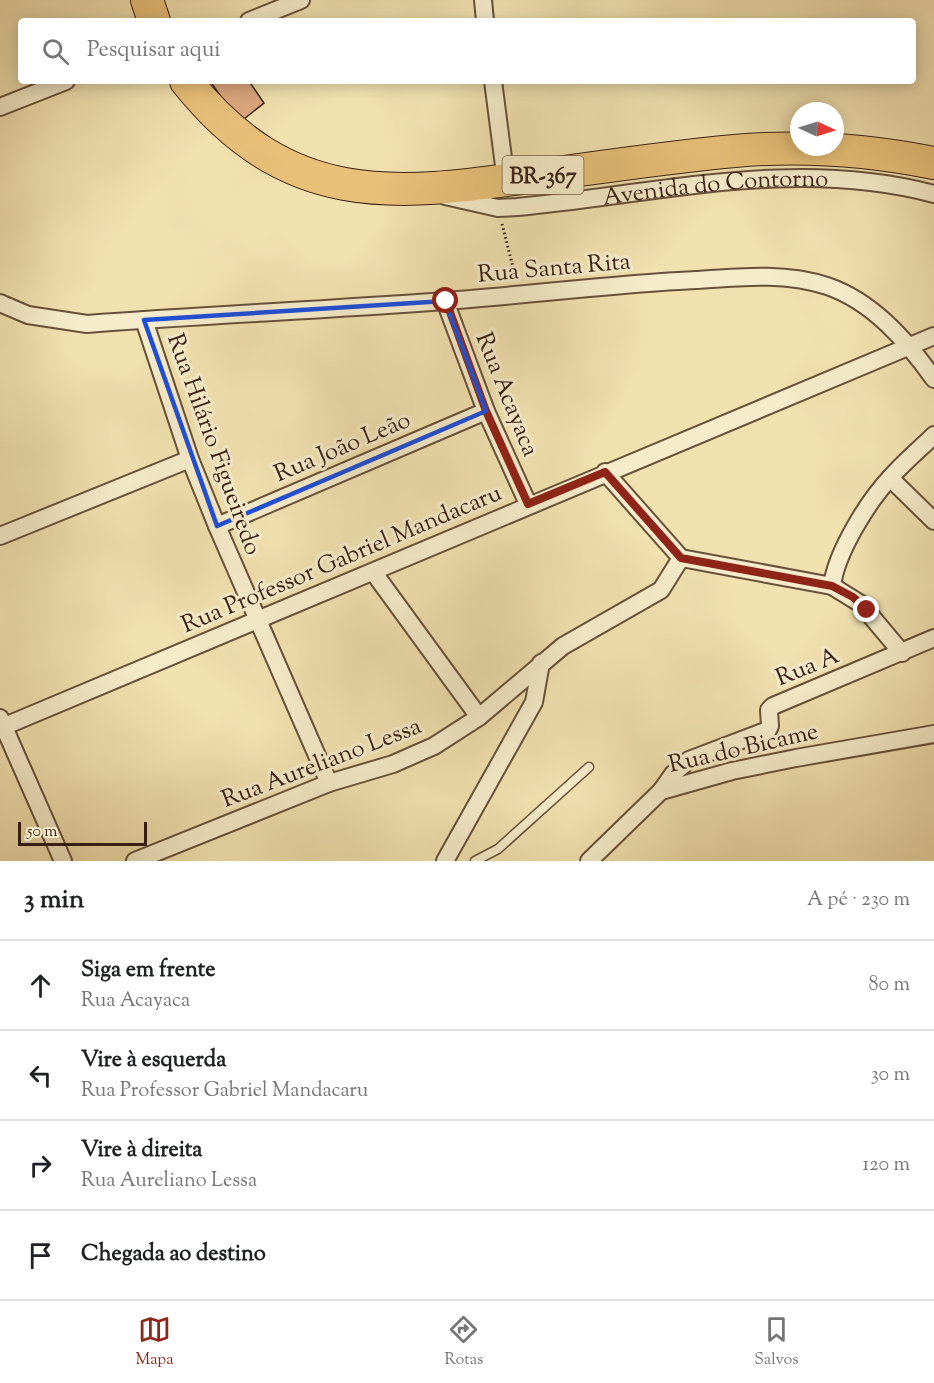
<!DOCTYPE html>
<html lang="pt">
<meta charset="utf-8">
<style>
:root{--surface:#fff;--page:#f2f2f2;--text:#202124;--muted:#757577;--line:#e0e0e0;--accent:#8f2418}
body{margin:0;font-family:"Sorts Mill Goudy",serif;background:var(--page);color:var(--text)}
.compass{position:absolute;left:790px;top:102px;width:54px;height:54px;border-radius:50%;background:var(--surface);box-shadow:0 3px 15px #0003;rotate:94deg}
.scale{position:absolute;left:18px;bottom:15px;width:129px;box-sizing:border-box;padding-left:6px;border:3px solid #391f13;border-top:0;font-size:16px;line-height:21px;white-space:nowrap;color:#391f13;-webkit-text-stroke:4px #f6eccb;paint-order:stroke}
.stop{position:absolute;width:18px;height:18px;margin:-14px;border:4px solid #8f2418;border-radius:50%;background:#fff}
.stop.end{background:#8f2418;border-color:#fff;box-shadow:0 2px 6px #0008}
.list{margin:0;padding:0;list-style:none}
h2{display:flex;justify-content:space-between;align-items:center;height:78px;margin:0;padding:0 24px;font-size:26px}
h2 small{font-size:20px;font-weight:400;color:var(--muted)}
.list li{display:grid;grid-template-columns:39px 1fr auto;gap:18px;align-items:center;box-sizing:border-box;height:90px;padding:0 24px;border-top:2px solid var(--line)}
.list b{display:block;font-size:22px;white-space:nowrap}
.list p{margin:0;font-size:20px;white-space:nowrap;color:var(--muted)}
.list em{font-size:20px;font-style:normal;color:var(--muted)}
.icon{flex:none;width:33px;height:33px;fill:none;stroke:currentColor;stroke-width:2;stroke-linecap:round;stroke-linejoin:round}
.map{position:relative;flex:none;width:934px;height:861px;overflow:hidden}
.search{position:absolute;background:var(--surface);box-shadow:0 3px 15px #0003;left:18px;right:18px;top:18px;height:66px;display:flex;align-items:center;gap:15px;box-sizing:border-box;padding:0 21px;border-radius:6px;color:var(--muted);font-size:22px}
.sheet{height:438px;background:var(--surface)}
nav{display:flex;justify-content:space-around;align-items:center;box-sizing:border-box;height:84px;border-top:2px solid var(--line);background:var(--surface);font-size:16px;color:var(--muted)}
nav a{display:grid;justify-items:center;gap:3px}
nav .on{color:var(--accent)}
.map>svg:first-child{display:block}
</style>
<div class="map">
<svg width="934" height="861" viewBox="0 0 934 861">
<rect width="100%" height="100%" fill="#f1e1af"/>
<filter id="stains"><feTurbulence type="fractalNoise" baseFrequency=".00333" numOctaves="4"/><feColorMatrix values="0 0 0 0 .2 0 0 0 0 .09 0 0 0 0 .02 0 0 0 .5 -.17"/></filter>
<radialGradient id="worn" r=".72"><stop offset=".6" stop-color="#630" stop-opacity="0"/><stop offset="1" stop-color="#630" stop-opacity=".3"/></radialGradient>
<path fill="#dca77e" stroke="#391f13" stroke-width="1.5" d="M210,81H249L264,103L239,123Z"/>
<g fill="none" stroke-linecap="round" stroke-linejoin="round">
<defs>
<path id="lane" d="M475,861L498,849L589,767"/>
<g id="street">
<path d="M483,0L485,21"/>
<path d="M249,21L301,0"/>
<path d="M493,81L506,181"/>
<path d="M0,107L66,81"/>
<path id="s1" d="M445,196L498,208L517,207C657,194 795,157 934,194"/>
<path d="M445,301L486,411L528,504"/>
<path d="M0,303L28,315L87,324C206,315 325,310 444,301C528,295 612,284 696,280C739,277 785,272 827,286C872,301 907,341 934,379"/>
<path d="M144,320L190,459L217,526L329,783"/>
<path d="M605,472L681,558L832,586L861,604L902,653"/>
<path d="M890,478L934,521"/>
<path d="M217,526L486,411"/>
<path d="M0,536L190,459"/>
<path d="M374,573L479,717"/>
<path d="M832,586C836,553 868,501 891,477C904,462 920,449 934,435"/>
<path d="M0,718L63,861"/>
<path d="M0,728L934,336"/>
<path d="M661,791L673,774L689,760L768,730L770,726L769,710L773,706L934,638"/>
<path d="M135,861L329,783L393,764L434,746L479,717L563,646L661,590L681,558"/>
<path d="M445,861L534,702L541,663"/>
<path d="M589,861L661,791L732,771L796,758L934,734"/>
</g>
<g id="highway">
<path d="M147,0L154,21"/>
<path d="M186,81C287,208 392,197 536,176C602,167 668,157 735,151C801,145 869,150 934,163"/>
</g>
</defs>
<use href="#lane" stroke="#67503a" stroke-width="11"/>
<use href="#street" stroke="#67503a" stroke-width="20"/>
<use href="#highway" stroke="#391f13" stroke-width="34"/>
<path stroke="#391f13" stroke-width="3" stroke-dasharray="1.5 3" stroke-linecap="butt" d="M502,224L516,279"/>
<use href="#lane" stroke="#f6eccb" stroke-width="8"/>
<use href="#street" stroke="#f6eccb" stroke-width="16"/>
<use href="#highway" stroke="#e8c078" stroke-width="32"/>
</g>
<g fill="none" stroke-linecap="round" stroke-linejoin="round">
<path stroke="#8f2418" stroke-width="8" d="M446,301L486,411L528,504L605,472L681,558L832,586L853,597L867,610"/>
</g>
<path fill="none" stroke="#1d4ed8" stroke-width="4.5" stroke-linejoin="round" d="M445,301L486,411L217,526L144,320Z"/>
<g text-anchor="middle" stroke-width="6" stroke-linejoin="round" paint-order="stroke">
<rect fill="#f6eccb" stroke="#725c4a" stroke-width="1.5" x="502.5" y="156" width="81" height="38" rx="4.5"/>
<g font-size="22" font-weight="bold" fill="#391f13">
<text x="543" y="183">BR-367</text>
</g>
<g font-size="24" fill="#391f13" stroke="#f6eccb">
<text dy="8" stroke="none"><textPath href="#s1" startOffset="273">Avenida do Contorno</textPath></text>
<text transform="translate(554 267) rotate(-5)" y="8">Rua Santa Rita</text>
<text transform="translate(508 394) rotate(68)" y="8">Rua Acayaca</text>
<text transform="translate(215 444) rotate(70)" y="8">Rua Hilário Figueiredo</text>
<text transform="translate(342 446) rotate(-23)" y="8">Rua João Leão</text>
<text transform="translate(341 558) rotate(-23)" y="8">Rua Professor Gabriel Mandacaru</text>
<text transform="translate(807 666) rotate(-22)" y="8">Rua A</text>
<text transform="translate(743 747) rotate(-13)" y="8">Rua do Bicame</text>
<text transform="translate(321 762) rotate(-21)" y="8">Rua Aureliano Lessa</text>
</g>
</g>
<rect width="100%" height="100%" filter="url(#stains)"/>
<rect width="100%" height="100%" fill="url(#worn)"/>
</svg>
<svg class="compass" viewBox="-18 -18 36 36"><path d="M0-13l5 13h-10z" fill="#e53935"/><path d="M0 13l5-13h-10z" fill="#757577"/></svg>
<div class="scale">50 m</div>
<div class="stop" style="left:446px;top:301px"></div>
<div class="stop end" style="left:867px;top:610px"></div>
<div class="search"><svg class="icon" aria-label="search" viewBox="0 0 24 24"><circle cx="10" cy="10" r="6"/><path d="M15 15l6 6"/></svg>Pesquisar aqui</div>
</div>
<section class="sheet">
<h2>3 min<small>A pé · 230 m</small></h2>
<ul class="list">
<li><svg class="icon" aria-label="ahead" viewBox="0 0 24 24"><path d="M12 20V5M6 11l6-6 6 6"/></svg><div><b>Siga em frente</b><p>Rua Acayaca</p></div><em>80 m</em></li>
<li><svg class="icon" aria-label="left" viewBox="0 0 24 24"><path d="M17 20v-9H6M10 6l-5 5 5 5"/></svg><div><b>Vire à esquerda</b><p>Rua Professor Gabriel Mandacaru</p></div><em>30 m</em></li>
<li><svg class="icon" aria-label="right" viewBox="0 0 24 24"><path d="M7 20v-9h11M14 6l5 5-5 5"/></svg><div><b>Vire à direita</b><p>Rua Aureliano Lessa</p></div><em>120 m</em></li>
<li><svg class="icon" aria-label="arrive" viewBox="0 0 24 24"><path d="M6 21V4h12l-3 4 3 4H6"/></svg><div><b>Chegada ao destino</b></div></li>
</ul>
</section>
<nav>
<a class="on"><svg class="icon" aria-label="map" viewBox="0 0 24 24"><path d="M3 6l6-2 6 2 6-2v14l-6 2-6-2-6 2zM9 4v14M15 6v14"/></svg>Mapa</a>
<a><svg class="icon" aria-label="directions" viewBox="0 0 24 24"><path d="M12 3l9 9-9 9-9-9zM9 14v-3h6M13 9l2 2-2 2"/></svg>Rotas</a>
<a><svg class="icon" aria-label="saved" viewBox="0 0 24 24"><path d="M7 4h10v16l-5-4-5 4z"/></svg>Salvos</a>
</nav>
